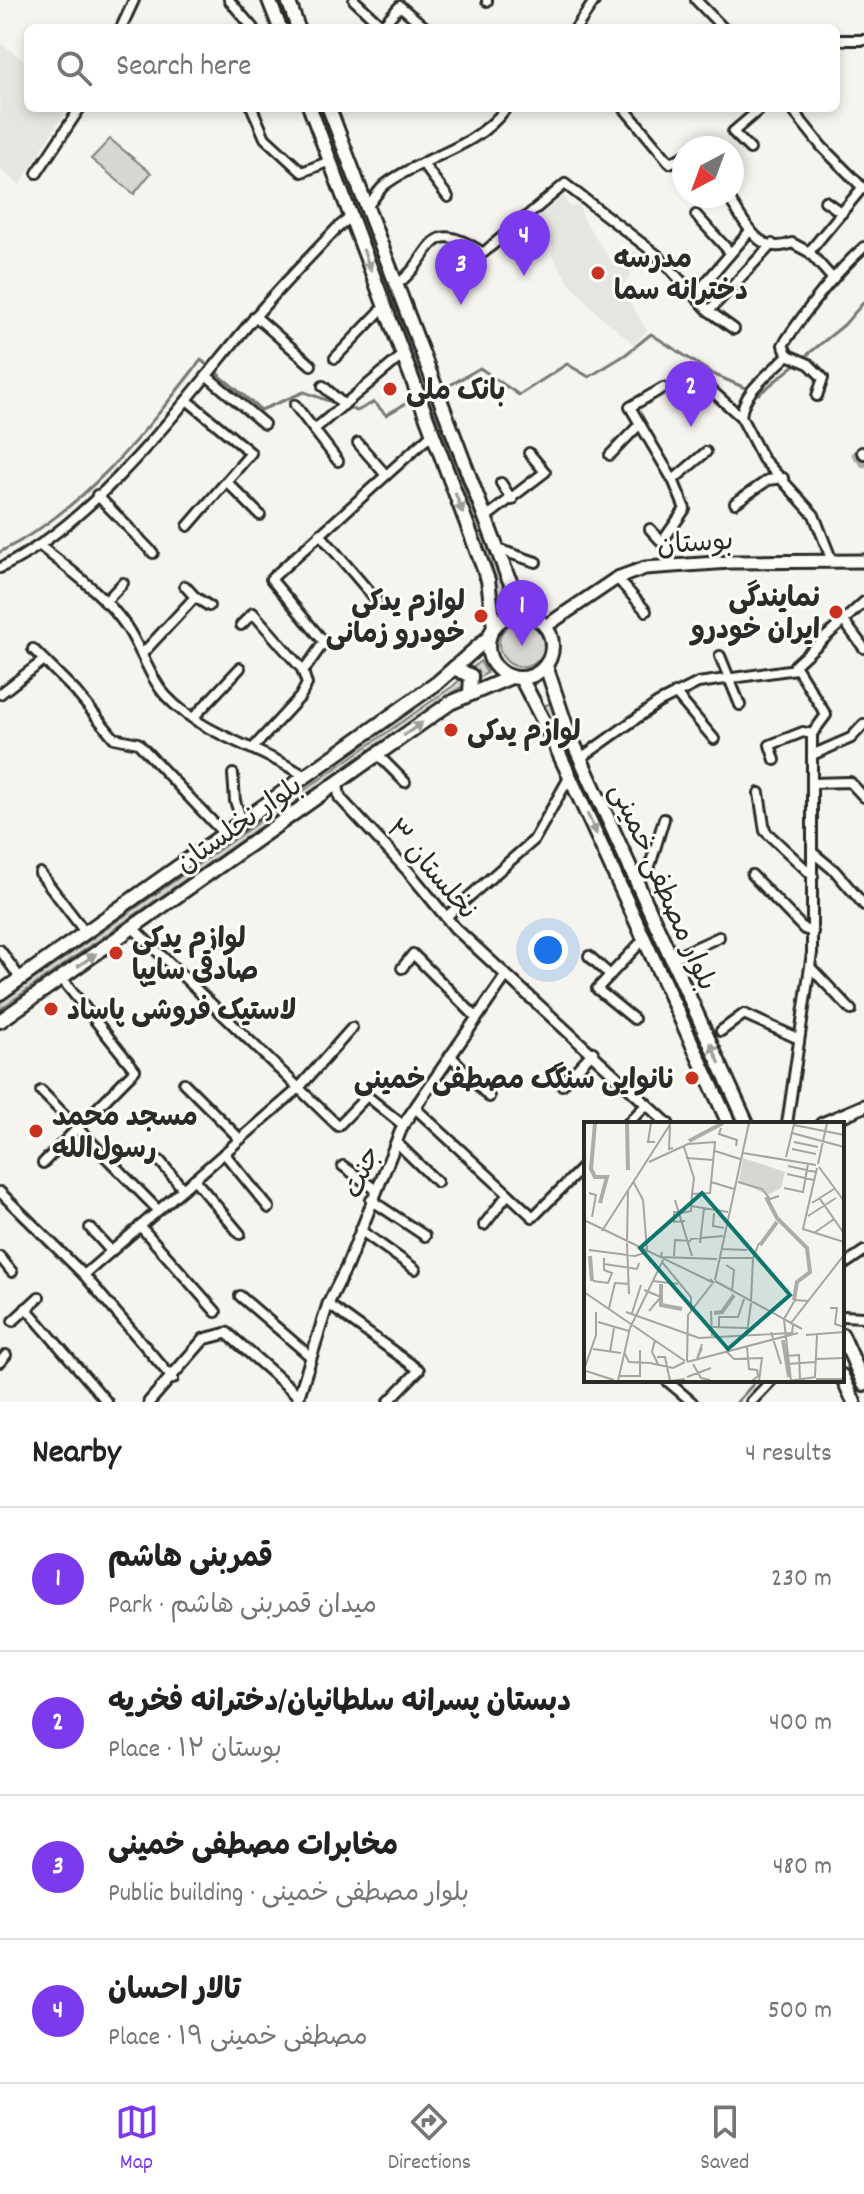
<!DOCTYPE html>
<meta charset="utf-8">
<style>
:root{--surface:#fff;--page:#f2f2f2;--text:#222;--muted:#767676;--line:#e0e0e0;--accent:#7c3aed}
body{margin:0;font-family:Dekko,"Playpen Sans Arabic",sans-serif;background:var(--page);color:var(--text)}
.compass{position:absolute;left:672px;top:136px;width:72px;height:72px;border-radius:50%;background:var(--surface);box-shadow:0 4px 12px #0003;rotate:221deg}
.you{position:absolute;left:548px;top:950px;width:28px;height:28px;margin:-20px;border:6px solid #fff;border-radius:50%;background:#1a73e8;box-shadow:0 0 0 12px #1a73e833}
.badge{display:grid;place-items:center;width:52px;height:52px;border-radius:50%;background:var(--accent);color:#fff;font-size:26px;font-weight:700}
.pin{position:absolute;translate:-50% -66px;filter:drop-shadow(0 2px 4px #0008)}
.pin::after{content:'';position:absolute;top:42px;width:28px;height:24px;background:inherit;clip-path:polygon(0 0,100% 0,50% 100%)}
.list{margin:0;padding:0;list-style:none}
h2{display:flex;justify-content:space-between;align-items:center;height:104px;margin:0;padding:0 32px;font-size:34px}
h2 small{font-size:26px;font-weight:400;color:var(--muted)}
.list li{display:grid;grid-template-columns:52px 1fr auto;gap:24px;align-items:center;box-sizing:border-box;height:144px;padding:0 32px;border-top:2px solid var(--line)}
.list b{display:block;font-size:30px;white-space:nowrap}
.list p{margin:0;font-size:26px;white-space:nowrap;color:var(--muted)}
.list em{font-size:26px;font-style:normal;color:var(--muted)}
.icon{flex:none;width:44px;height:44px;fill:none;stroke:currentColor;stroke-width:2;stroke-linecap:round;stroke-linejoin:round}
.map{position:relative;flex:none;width:864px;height:1402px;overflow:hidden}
.search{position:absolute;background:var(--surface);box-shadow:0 4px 12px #0003;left:24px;right:24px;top:24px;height:88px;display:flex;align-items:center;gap:20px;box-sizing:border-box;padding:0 28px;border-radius:12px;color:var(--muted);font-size:30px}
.sheet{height:680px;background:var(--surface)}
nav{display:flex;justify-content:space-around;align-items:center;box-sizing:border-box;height:112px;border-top:2px solid var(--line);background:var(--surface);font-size:22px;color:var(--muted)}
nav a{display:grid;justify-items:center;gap:4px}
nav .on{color:var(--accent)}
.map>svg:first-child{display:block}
</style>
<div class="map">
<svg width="864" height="1402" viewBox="0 0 864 1402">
<rect width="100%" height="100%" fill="#f5f4ef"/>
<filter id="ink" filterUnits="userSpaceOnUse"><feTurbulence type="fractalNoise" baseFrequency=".0125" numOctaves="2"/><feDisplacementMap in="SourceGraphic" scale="16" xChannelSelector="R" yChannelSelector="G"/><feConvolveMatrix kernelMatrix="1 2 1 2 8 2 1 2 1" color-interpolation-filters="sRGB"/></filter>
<g filter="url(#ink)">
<g fill="#e6e5e0">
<path d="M0,43L28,63V108H67L20,185L0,169Z"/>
<path d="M564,195L569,207L579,205L584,220L614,266L635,250L643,258L623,285L626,297L647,330L634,344L599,315L568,281L551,253L553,247L530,224Z"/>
</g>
<g fill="#d7d6d2" stroke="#81807e" stroke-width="2">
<path d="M110,139L151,173L134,194L91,159Z"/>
<path d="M342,161L422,381L506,593L498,596L336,163Z"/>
<circle cx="522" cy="644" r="23"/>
<path d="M480,661L487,673L456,690L0,1009V1003L453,686Z"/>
<path d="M550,703L672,973L667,975L544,706Z"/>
<path d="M686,1001L739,1124H733L680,1003Z"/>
</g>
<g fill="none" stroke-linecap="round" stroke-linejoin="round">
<g stroke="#797877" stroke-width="3">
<path d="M445,388L480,368L519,395L567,364L589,377L625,355L651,334L713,374L759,394L844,325L864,302"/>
<path d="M0,552C83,511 145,432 201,360L261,410L304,392L357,411L374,402L386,415L405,404"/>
<path d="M737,1402L757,1380"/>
</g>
<path stroke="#adaca9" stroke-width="9" d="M856,454L864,463"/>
<defs>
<g id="minor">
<path d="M229,0L253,28"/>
<path d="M354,0L382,26L400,6L426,28"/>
<path d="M487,0V1"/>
<path d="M696,0L723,28"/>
<path d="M121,28L134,0"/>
<path d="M576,28L595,0"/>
<path d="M836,40H864"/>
<path d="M252,108L265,138L302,172L330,161"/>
<path d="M624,108L670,163L684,156"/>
<path d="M791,108L822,147L864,189"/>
<path d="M750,149L733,132L761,108"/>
<path d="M423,164L448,197"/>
<path d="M37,173L80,108"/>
<path d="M727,196C743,216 756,258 792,243L809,252L833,279"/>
<path d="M825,201L842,213"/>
<path d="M367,207C373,200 379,189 386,184C425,155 475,150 506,108"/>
<path d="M696,215L729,251"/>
<path d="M809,252L862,188"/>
<path d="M396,285C435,258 424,213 483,253L565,184L657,255L709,311L772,244"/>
<path d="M695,295L749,232"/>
<path d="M709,311L734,329"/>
<path d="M255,316L311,365"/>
<path d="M788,355L809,364L823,378L817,396"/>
<path d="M335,358L384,307"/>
<path d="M207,376L264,424"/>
<path d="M323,386L344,405"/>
<path d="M710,389L741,417L763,459L814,515L832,561"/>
<path d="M187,400L251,453L188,526"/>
<path d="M295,405L338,461"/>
<path d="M741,417C743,390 770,374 788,355L783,345C806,310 833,275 864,247"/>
<path d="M316,428L403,355"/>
<path d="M358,443L385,474"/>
<path d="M862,452L864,454"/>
<path d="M610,455L638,426"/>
<path d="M673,480L706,452"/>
<path d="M228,483L260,515"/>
<path d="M501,483L512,500"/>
<path d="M97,495L153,553"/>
<path d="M735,503L768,480L783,478"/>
<path d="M485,518L545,472L529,453"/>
<path d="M650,529L662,542L674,566"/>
<path d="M320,534L377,601"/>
<path d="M662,542L685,509L674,482L630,407L663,388"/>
<path d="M40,546C70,570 104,594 126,626C141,648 149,677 166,696C202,735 262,748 305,776"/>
<path d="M497,549L536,562"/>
<path d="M0,568C97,522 186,399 254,318C280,287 309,258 337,228L351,217"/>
<path d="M617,578L646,611"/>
<path d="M195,597L209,606"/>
<path d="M105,602L123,583"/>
<path d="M843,620L864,648"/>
<path d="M241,625L253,613L302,669L307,684L300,697L253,748"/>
<path d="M33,649L76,692L114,738L138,743L224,834"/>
<path d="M142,654L195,597L185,586"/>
<path d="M720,656L740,705"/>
<path d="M303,672L324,642L271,579L433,433"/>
<path d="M675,693L714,739"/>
<path d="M0,694L44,660"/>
<path d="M193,718L240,668"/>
<path d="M377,754L405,782"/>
<path d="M812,755L851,738L864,724"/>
<path d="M581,758L658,703L698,683L796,669"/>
<path d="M775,760L770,745L803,732L812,734"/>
<path d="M233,774L235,801L242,821"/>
<path d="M812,783L850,782L864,797"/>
<path d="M759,793L765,831L813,876"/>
<path d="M812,852L835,871L864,905"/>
<path d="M40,873L85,932"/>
<path d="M752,875L804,929L813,932"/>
<path d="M637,882L649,869L664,819"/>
<path d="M446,917L534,840L570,776"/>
<path d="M132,927L338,1126L367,1096L403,1125"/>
<path d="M0,950L20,978"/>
<path d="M589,956L610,975"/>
<path d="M673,958L719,937"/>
<path d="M810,967L851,1010"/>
<path d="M402,968L413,954L476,1017"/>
<path d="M634,1019L597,989L644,939"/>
<path d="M721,1031L744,1014L797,1038"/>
<path d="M450,1055L489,1097"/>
<path d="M184,1083L240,1139"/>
<path d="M562,1085L593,1052"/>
<path d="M41,1091L158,1210"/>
<path d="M415,1108L533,1217L586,1164"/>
<path d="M627,1124L647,1104"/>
<path d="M787,1124L812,953V734L826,715L795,665L864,602"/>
<path d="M396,1142L437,1182"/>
<path d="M224,1153L269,1208"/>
<path d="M160,1161L183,1189"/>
<path d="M43,1163L135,1070L61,978"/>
<path d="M343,1166L375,1189"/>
<path d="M194,1179L240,1234"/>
<path d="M0,1192L84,1275L173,1379"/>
<path d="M371,1200L425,1236"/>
<path d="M484,1225L508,1194"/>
<path d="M140,1226L216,1312"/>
<path d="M90,1228L111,1251"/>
<path d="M360,1230L415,1269"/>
<path d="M0,1257L12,1272"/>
<path d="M842,1266L864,1251"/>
<path d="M84,1275L298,1089L352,1028"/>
<path d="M240,1296L311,1357"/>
<path d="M328,1304L419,1370L388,1402"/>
<path d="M26,1308L107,1402"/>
<path d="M842,1316L864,1317"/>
<path d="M13,1321L39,1297"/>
<path d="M0,1362L6,1355"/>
<path d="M666,1380L692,1402"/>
<path d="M751,1402L772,1380"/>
</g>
<g id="tertiary">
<path d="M337,783L340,798L408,871L455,928L668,1124"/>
<path d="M149,1402L204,1339L227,1333L299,1396"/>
<path d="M297,1402L328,1304L346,1268L403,1125L505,977"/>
</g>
<g id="secondary">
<path d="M546,626L617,578L645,568L730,562L864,561"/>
<path d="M822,1124L864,1106"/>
</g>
<g id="primary">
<path d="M269,0L280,28"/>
<path d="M288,0L298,28"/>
<path d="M310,108L488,580L494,627"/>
<path d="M329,108L507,575L528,615"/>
<circle cx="520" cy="646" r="32"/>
<path d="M546,666L567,729L747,1124"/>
<path d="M454,668L471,676L470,694"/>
<path d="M521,678L552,738L729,1124"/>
<path d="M0,993L437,683L489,637"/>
<path d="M0,1021L450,703L511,677"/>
<path d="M842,1335L864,1384"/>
<path d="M842,1376L854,1402"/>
</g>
</defs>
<use href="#minor" stroke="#2b2b2b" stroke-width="14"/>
<use href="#tertiary" stroke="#2b2b2b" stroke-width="15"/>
<use href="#secondary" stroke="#2b2b2b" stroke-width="17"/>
<use href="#primary" stroke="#2b2b2b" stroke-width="18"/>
<use href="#minor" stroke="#fdfcf7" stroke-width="8"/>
<use href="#tertiary" stroke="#fdfcf7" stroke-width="9"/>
<use href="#secondary" stroke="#fdfcf7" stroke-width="11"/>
<use href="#primary" stroke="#fdfcf7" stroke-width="12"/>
</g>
<defs><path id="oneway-solid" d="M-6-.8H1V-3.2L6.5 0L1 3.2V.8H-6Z" transform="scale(2)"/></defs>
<g fill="#9e9e9b">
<use href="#oneway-solid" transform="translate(367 260) rotate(70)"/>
<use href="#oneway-solid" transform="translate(459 503) rotate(69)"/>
<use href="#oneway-solid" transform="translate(413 729) rotate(-35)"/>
<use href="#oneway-solid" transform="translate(592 824) rotate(66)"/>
<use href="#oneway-solid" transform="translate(87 960) rotate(-35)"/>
<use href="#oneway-solid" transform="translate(715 1053) rotate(-114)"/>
</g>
</g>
<g fill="#c8321e" stroke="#fdfcf7" stroke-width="3">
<circle cx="598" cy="273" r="8"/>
<circle cx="390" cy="389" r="8"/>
<circle cx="836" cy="612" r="8"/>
<circle cx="481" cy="616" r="8"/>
<circle cx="451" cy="730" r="8"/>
<circle cx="116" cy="953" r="8"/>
<circle cx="51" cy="1009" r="8"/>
<circle cx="692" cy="1078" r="8"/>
<circle cx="36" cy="1131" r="8"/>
</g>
<g text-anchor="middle" stroke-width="6" stroke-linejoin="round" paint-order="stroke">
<g font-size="28" font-weight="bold" fill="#2b2b2b" stroke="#fdfcf7" text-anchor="start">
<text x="614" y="267">مدرسه<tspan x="614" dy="32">دخترانه سما</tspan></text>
<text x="406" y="399">بانک ملی</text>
<text x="820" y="606" text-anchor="end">نمایندگی<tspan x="820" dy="32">ایران خودرو</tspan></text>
<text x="465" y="610" text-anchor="end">لوازم یدکی<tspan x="465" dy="32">خودرو زمانی</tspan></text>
<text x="467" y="740">لوازم یدکی</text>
<text x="132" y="947">لوازم یدکی<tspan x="132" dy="32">صادقی سایپا</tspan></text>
<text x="67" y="1019">لاستیک فروشی پاساد</text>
<text x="676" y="1088" text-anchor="end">نانوایی سنگک مصطفی خمینی</text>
<text x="52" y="1125">مسجد محمد<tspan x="52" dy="32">رسول‌الله</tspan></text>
</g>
<g font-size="28" fill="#2b2b2b" stroke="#fdfcf7">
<text transform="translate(695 541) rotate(-4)" y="10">بوستان</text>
<text transform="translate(238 823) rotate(-35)" y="10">بلوار نخلستان</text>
<text transform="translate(433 868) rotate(49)" y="10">نخلستان ۳</text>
<text transform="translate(665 886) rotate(66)" y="10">بلوار مصطفی خمینی</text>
<text transform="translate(360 1171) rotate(-67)" y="10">جنت</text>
</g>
</g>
<g transform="translate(584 1122)">
<rect width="260" height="260" fill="#f5f4ef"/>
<path d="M159,36L201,50L197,66L184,73L155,60Z" fill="#d7d6d2"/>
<path fill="none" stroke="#adaca9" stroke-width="4" d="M11,1L7,47L11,55H23L16,81M43,1L44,48M105,19L139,1M182,75L193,96L223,126L226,150L213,160L210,178M176,123L193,100M6,134L8,159M77,162V183L98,187M130,191L138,190L150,173M199,218L205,255"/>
<path fill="none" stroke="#a4a4a1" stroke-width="2" d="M67,1L64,20H71M210,3L260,13M86,4L85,27L89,26M137,6L135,12L153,18L152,24M208,11L260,25M210,20L234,25M100,25L110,56L108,72M208,27L232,32M131,29L156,37M159,31L232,43M202,35L210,2M102,36L130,38M65,40L104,22L131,20L126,71L108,72L107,89L97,91M234,42L243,1M204,44L232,50M235,45L260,79M233,46L219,107L260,120M203,52L230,58M49,59L59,78L63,128M127,60L150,67M154,60L178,67L186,77L195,74M200,66L219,70L224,42M5,71L12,73L8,95M236,77L259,110M91,78L108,134M228,81L250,67M107,84L144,90M95,90H90V100L101,99M130,91L129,104L140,106M224,94L252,76M0,98L130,161L126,157M18,109L87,1M230,111L250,97M106,117L139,114M43,119L44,69M43,121L45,172M116,121L120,86M138,127L163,128M5,128L51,134L63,130M78,130L77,135L133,137M90,134L91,118L107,119M135,136H168M78,140L107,175V188M20,142L53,147L55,141M142,143L150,148L148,169M131,158L165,1M9,159L24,161L28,151L20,148V136M69,159L94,162M131,159L218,207M60,168L77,175L65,189M0,170L101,239M167,179L169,136L175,121M25,186L31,161L45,162M246,186H253L251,202L260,205M127,189L128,214M42,190L115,216L208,211L209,203M48,191L57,163M200,197L211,178L225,179M200,198L207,259M14,200L45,209M207,201L260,133M135,204V195H154L160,177M129,205L163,206M187,210L197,242M163,211L167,181M222,213L260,210M71,218L68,230L74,242M118,222L113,237L118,226M163,225L165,247L173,248L174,254L168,259M9,227L37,231M26,230L30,206M143,230L150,237L178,236L175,259M41,232L45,240L66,241M201,234L215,233L216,257M73,235H81L86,259L101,257M232,237L260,236M103,239L104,193L128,162M103,240L214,211M66,241L89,246L101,240M109,242L117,256L126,258M203,242L232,240M0,248L12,213V190M2,249L30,258M36,254H56V228M231,254L233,213M103,255L127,246M232,257H260M34,259L46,206L80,136M204,259L232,255"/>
<path fill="#0f766e" fill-opacity="0.15" stroke="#0f766e" stroke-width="4" d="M118,71L206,173L144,227L56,126Z"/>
<rect width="260" height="260" fill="none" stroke="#2b2b2b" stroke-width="4"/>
</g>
</svg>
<svg class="compass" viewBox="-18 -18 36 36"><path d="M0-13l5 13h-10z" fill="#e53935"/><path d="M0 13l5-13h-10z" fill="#767676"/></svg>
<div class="you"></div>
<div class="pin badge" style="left:522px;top:646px">1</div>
<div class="pin badge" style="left:691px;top:427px">2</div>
<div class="pin badge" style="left:461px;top:305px">3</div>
<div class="pin badge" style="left:524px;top:276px">4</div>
<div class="search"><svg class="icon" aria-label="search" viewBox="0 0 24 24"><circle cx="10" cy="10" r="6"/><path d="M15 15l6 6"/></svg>Search here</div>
</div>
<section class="sheet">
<h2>Nearby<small>4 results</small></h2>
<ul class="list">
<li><span class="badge">1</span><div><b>قمربنی هاشم</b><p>Park · میدان قمربنی هاشم</p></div><em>230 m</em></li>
<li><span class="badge">2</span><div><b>دبستان پسرانه سلطانیان/دخترانه فخریه</b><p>Place · ۱۲ بوستان</p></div><em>400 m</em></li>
<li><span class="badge">3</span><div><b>مخابرات مصطفی خمینی</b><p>Public building · بلوار مصطفی خمینی</p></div><em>480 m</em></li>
<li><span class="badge">4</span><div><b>تالار احسان</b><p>Place · مصطفی خمینی ۱۹</p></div><em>500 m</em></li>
</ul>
</section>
<nav>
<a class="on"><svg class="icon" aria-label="map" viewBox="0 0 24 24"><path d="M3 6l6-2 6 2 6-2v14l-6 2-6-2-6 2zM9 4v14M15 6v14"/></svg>Map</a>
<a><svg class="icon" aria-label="directions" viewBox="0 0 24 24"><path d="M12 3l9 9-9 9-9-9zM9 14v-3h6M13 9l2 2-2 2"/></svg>Directions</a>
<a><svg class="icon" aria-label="saved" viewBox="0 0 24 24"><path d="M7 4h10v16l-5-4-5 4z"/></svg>Saved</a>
</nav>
